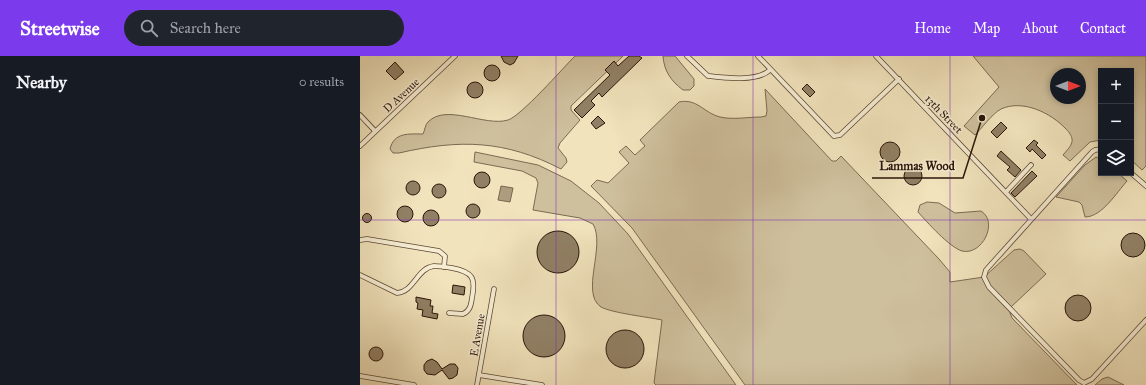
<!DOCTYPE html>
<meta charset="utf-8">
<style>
:root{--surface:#171b24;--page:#20242c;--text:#f1f3f6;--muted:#9ea1a6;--line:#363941;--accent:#7c3aed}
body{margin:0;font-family:"IM FELL Great Primer",serif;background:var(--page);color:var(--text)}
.controls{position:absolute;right:12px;top:12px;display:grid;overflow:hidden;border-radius:0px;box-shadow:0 2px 6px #0003}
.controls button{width:36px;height:36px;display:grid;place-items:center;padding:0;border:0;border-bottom:1px solid var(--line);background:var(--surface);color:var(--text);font:20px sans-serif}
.compass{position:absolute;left:690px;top:12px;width:36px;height:36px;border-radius:50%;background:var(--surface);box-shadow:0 2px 6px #0003;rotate:90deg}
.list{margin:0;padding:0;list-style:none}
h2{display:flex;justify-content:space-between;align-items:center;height:52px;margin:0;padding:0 16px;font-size:17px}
h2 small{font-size:13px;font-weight:400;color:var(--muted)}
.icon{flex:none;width:22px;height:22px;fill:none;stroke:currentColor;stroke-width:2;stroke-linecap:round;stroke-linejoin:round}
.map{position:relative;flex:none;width:786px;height:329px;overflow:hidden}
header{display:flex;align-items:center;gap:24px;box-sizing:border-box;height:56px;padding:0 20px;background:var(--accent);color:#fff}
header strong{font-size:19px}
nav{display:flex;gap:22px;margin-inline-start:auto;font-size:14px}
.search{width:280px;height:36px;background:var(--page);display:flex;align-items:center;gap:10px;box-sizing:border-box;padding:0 14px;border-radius:22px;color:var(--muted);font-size:15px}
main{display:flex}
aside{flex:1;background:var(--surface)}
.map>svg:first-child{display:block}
</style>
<header>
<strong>Streetwise</strong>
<div class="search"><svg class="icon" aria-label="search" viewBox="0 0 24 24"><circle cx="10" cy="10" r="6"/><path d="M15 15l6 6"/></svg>Search here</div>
<nav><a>Home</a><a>Map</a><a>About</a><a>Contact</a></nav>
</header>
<main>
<aside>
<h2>Nearby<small>0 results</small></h2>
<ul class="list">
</ul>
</aside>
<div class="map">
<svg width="786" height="329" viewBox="0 0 786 329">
<rect width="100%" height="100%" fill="#f1e3bc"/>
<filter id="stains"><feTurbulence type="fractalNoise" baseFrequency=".005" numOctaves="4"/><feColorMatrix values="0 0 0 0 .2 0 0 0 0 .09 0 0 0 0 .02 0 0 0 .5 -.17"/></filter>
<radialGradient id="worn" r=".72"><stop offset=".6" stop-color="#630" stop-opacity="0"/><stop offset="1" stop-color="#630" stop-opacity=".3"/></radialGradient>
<g fill="#cfc09d" stroke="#7c6a52" fill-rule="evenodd">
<path d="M215,0H263L211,50V54L220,64L200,87L198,92L206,102L207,106L201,113C145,84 100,83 39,97H33L30,93C34,76 49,78 63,78C65,74 65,69 68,66C86,47 125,71 148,64C161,60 203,12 215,0Z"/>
<path d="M303,0H315L334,23V30L330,34H323C311,25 304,15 303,0Z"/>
<path d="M613,0H786V110L782,114L771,104V15H741V84L730,86L710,105L703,99C706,95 711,91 712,86C713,81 709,76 706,73C691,57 663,43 641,53C633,57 621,73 615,79L604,70L639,31ZM696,18H720V42H696Z"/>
<path d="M405,33L472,105H476L481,100L579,203L590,216V226L624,221L654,194L660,193L664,195L686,218L651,251L650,257L652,262L717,329H385L272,172L231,130L237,124L248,127L269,107L259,96L266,90L275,99L285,90L280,84L319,46C337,42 344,57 360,61C373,64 388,61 401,61L406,60L407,55Z"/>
<path d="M115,96L178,109L211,125L239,147L268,178L376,329H296L294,327L302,264C288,261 252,257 241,251C220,237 246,190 233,168L220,162L173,154L178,127L176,122L162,115L114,106Z"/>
<path d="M736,101L741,103V117H758L767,125C757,136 742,161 725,161L722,149L719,146L696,141L725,109Z"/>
<path d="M567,146L579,147L595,157L621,155C639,166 622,200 602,195C589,191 567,166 558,156L560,149Z"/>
<path d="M748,321L764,329H735L742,323Z"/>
</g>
<path fill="#ad9d7e" stroke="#79664e" d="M141,130L153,132L150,146L138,144Z"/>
<g fill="#918065" stroke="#2a1407">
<path d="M141,0H158L154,7L150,9L144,6Z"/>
<path d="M269,0H279L282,2L242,41L239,37L231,45L235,49L222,62L214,54L250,19L245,14L254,5L258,10Z"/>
<path d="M35,6L44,16L35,24L26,15Z"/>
<circle cx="132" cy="17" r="8"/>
<circle cx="115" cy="34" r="8"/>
<path d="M447,28L455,36L450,41L442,33Z"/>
<path d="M238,60L245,67L236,73L231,67Z"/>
<path d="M641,66L647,72L637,82L631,76Z"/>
<path d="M674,84L678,87L676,89L686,99L682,103L672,93L670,96L666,92Z"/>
<circle cx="530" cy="96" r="10"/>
<path d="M641,95L661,114L655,121L647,114L650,111L637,100Z"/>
<circle cx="553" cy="120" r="9"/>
<path d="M672,115L677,120L655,141L651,137Z"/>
<circle cx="122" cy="124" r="8"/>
<circle cx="53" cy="132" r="7"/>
<circle cx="79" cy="135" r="7"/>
<circle cx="113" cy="155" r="7"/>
<circle cx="45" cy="158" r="8"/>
<circle cx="71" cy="162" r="8"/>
<circle cx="7" cy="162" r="4.5"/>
<circle cx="198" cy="196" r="21"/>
<circle cx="773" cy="189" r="12"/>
<path d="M93,229L105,231L104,239L92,237Z"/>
<circle cx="718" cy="252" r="13"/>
<path d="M56,241L71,244L70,250H73L72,257L78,258L77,263L62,260L63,254L57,253L58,247L56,246Z"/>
<circle cx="184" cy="280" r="21"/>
<circle cx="265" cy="293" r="19"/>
<circle cx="16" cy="298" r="7"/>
<path d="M72,303L77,306L82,313L90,308H95L98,312L97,319L93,322L89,323L82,314L75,319L67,318L64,314V309L67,305Z"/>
</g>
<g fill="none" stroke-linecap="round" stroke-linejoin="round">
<defs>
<g id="lane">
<path d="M327,0L348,20C365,22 397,26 410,14"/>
<path d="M398,0L474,80L480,79L539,23"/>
<path d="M516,0L671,163"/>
<path d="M0,59L15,75"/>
<path d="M0,90L95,0"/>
<path d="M741,93L735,94L732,96L626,214L624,221L629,231L719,324L724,327L732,323L786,264"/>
<path d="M771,117L786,130"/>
<path d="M646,136L671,109"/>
<path d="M0,184L7,183L79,195L85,200L84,211"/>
<path d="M0,219L37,237C54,236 57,212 74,210C80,210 86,211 92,212C113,216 116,222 112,242C111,249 110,255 103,258L89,257"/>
<path d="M119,319L182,329"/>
<path d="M0,320L54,329"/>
<path d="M117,329L134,233"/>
</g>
</defs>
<use href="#lane" stroke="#5c4834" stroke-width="5.5"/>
<use href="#lane" stroke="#f6edd3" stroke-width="4"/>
</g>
<path fill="none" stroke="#7b2cbf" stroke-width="1" stroke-opacity="0.55" d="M196,0V329M393,0V329M590,0V329M0,164H786"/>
<g text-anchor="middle" stroke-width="3" stroke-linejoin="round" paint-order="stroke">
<g font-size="11" fill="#2a1407" stroke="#f6edd3">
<text transform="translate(41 39) rotate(-43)" y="4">D Avenue</text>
<text transform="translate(584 58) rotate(46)" y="4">13th Street</text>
<text transform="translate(117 279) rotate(-80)" y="4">E Avenue</text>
</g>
</g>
<path fill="none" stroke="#2a1407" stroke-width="1.5" d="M622 62L603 122H512"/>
<circle fill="#2a1407" stroke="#f6edd3" stroke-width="1.5" cx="622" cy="62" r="4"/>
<g font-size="12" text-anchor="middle" font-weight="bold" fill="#2a1407" stroke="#f6edd3" stroke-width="3" stroke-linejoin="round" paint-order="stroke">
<text x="557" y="114">Lammas Wood</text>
</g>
<rect width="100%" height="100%" filter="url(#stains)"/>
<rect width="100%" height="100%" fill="url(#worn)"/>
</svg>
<div class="controls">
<button>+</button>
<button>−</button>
<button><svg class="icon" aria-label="layers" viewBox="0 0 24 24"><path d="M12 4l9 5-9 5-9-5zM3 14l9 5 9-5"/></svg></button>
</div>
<svg class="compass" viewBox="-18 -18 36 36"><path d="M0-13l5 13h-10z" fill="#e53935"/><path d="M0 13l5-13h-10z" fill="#9ea1a6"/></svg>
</div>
</main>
